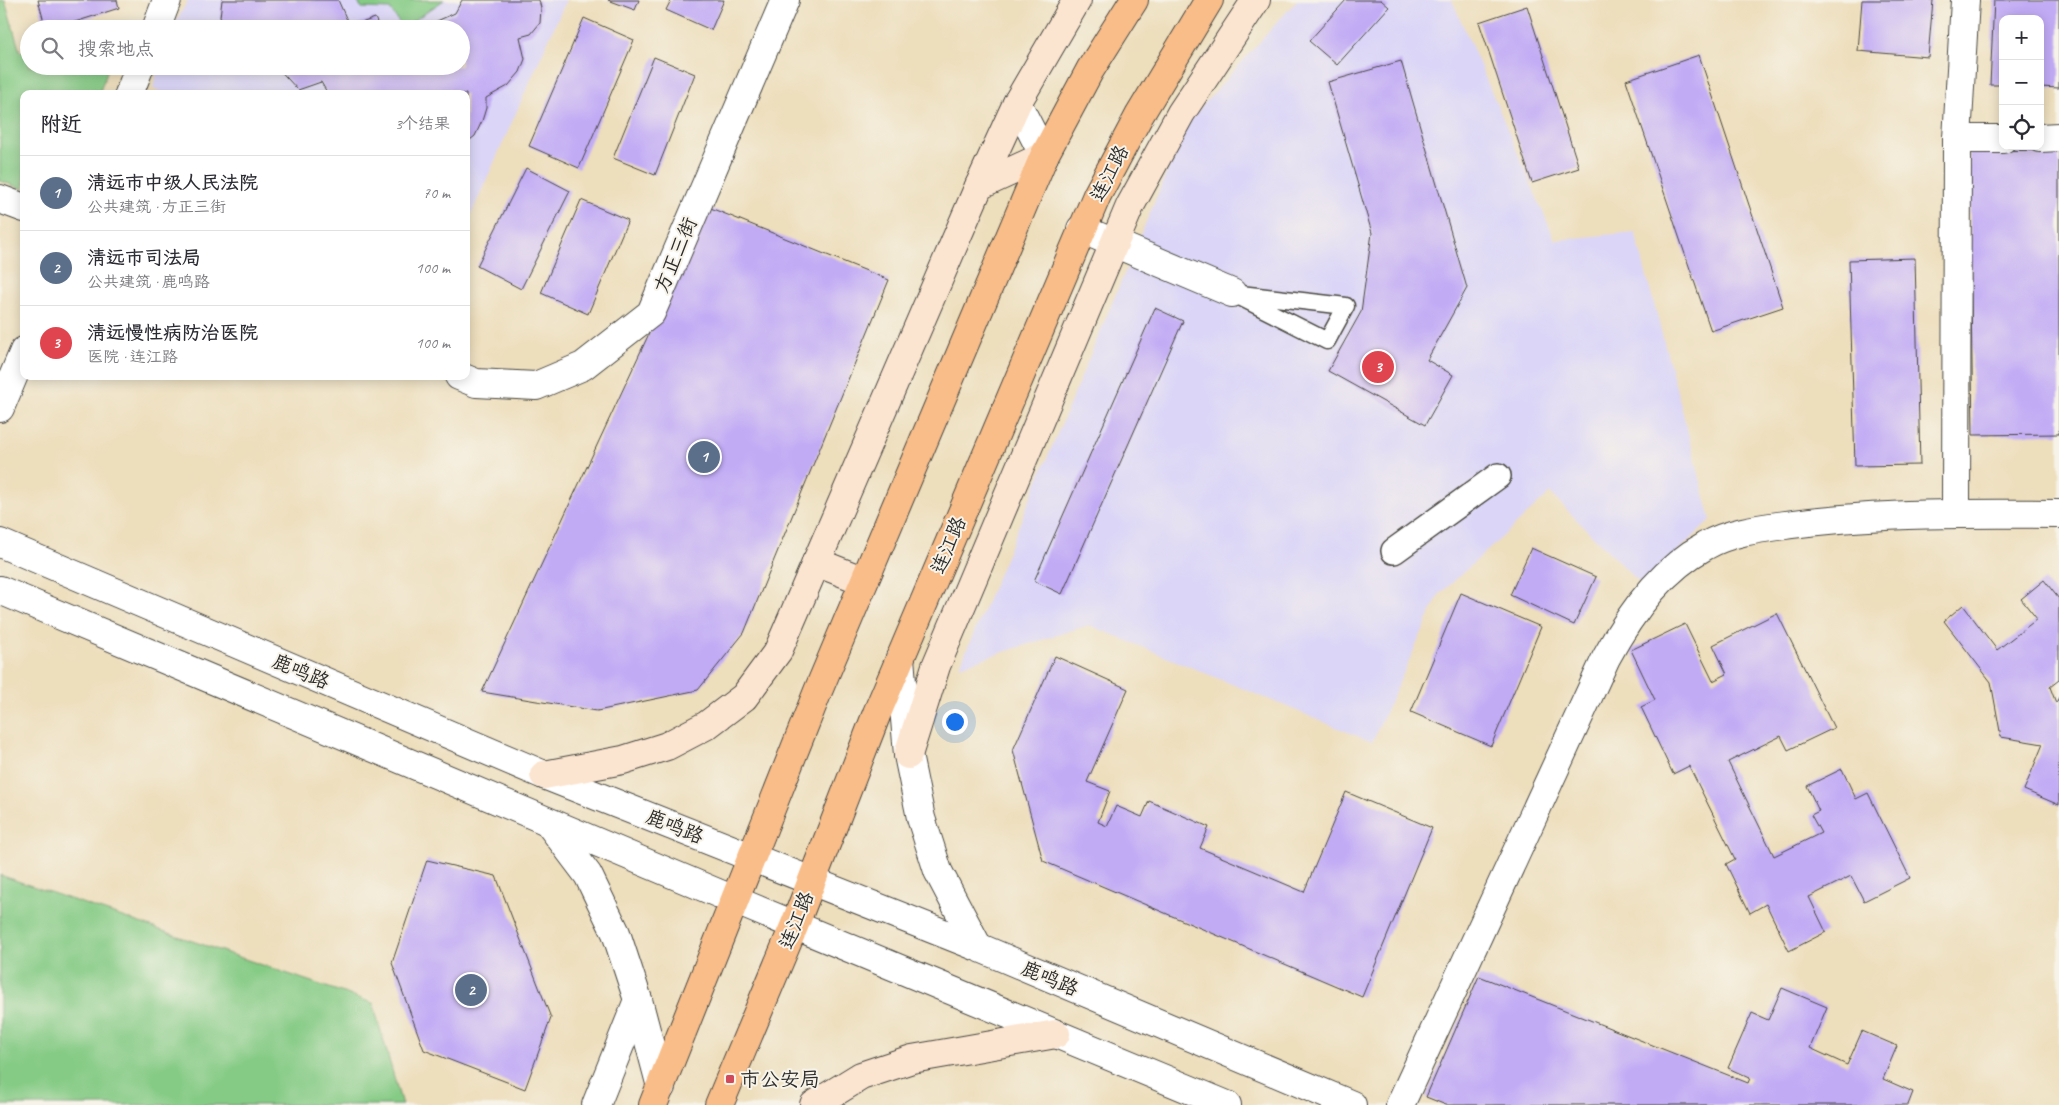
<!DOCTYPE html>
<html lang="zh">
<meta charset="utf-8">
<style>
:root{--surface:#fff;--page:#f7f7f7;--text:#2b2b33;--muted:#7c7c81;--line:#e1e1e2;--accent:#d93025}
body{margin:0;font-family:Caveat,"LXGW WenKai TC",sans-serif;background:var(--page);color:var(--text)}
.controls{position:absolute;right:15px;top:15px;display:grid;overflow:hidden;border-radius:10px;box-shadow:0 2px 12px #0003}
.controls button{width:45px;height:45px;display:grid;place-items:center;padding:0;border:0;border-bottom:1px solid var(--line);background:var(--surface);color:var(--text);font:25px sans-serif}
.you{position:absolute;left:954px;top:721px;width:18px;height:18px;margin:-12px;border:4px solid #fff;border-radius:50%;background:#1a73e8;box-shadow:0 0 0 8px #1a73e833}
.badge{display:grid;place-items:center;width:32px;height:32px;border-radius:50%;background:var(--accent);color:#fff;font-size:16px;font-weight:700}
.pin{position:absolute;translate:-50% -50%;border:2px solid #fff;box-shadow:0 1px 5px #0006}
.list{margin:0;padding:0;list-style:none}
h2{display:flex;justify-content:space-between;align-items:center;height:65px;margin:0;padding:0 20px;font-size:21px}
h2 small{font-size:16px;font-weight:400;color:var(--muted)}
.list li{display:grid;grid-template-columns:32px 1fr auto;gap:15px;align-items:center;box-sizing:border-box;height:75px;padding:0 20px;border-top:1px solid var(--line)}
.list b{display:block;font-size:19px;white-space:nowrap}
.list p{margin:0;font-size:16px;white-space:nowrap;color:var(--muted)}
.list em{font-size:16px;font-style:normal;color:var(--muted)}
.icon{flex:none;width:28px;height:28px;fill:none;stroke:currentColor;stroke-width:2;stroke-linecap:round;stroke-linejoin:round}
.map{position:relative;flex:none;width:2059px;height:1105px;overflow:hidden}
.search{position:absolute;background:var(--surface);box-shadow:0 2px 12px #0003;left:20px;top:20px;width:450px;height:55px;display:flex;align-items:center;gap:12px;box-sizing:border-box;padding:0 18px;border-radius:28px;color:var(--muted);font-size:19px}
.panel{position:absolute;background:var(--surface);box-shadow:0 2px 12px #0003;left:20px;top:90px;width:450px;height:290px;border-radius:10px}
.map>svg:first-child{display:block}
</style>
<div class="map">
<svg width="2059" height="1105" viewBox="0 0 2059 1105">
<rect width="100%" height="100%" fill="#f7f3e8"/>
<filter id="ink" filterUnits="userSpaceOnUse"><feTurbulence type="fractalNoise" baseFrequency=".02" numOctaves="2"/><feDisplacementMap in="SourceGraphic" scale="10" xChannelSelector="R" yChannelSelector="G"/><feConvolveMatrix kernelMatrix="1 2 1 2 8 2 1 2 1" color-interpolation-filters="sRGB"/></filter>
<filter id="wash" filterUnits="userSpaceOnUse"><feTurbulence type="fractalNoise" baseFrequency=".0096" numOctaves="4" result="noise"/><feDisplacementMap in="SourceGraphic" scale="20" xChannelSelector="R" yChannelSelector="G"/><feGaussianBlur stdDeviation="1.12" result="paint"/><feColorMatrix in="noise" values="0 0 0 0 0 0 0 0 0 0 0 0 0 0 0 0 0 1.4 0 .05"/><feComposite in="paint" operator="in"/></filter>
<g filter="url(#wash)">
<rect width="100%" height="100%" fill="#eddebc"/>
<g fill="#dbd6f7">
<path d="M188,0H566L466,226V94H166L153,88L159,66H461V29H172Z"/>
<path d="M1297,0H1452L1555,240L1635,232L1711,520L1642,585L1550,493L1439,595L1372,742L1089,625L960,666L1188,122Z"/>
</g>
<g fill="#85cb85" stroke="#587b58">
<path d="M0,0H5L20,52L29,50V66H109L99,94H24V189L0,181Z"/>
<path d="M356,0H444L403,28L390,9L362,8Z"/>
<path d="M0,875L373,1003L402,1105H0Z"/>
</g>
<g id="blocks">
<g fill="#c1abf5">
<path d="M38,0H117L119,8L53,29H46Z"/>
<path d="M338,0L350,27L375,18L380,29H225L220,17L222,0Z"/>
<path d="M462,0H539L541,8L540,23L531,34L520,37L525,59L520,72L508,86L486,98V108L482,121L475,136L466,143V94H328L321,82L298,90L276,66H461V29H419L455,13Z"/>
<path d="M608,0H639L635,10Z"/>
<path d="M671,0H724L711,30L666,10Z"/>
<path d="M1346,0H1381L1389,7L1337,65L1309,41Z"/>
<path d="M1862,0H1933L1928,57L1858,51Z"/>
<path d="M1994,0H2059V88L2040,87V19H2003V85H1990Z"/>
<path d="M1527,6L1579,168L1532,183L1479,22Z"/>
<path d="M584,18L634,40L579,168L529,146Z"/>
<path d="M1699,55L1783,307L1711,331L1626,80Z"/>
<path d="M654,57L695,74L655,175L613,158Z"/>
<path d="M1401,61L1467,288L1427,360L1453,375L1425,425L1328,371L1361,312L1372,233L1328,82Z"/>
<path d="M2059,150V434L1973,435L1969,151Z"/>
<path d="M526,168L570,191L521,289L477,266Z"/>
<path d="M581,200L628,220L588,314L541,293Z"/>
<path d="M708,207L889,280L744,633L698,690L597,711L482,692Z"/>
<path d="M1915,258L1920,465L1855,466L1849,260Z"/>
<path d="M1155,308L1183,321L1062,594L1034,581Z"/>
<path d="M1531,548L1596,577L1574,625L1510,595Z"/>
<path d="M2044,580L2059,599V680L2050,687L2056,703L2059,697V805L2024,790L2043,744L2001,737L1991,682L1944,621L1963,605L1997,650L2037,619L2021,599Z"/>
<path d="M1461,593L1541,627L1491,746L1411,712Z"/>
<path d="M1777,613L1834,728L1788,750L1781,736L1728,762L1774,856L1821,833L1811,815L1819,811L1807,786L1842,769L1856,799L1868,793L1910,878L1864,901L1851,876L1809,897L1826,932L1789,951L1766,904L1750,913L1726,864L1735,859L1689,766L1673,774L1641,707L1655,700L1631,650L1685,624L1713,681L1727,674L1713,645Z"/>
<path d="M1055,656L1128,689L1087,782L1110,791L1098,822L1107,826L1116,806L1142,817L1149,801L1209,827L1200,848L1304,892L1346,792L1432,828L1362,997L1043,861L1013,750Z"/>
<path d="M427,860L496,876L551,1018L525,1089L424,1050L392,963Z"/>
<path d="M1479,976L1748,1083L1750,1078L1728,1068L1752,1013L1768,1020L1782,988L1827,1007L1810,1048L1847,1065L1862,1031L1897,1046L1883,1079L1913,1092L1908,1105H1446L1426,1097Z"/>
</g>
</g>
</g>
<g filter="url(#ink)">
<use href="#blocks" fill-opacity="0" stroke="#484641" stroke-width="1"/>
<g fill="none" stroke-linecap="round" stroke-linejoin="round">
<defs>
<path id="service" d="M1232,293L1346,306L1327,341Z"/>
<path id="pedestrian" d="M1394,551L1498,476"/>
<g id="minor">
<path d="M156,29L167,0"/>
<path d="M129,94L140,66"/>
<path d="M1017,103L1044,156"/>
<path d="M2040,138L2059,137"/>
<path d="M1957,139H2003"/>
<path d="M0,199L24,208"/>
<path d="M1081,229L1232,293"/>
<path d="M459,376L476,383L536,386L583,366L651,313L785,0"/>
<path d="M0,408L24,351"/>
<path d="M1956,513L1957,139L1965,0"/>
<path d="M1400,1105L1606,658C1629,615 1661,570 1705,546C1731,531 1764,528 1793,524C1881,513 1970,513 2059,514"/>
</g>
<g id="tertiary">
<path d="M0,543L544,775L978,947L1352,1105"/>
<path d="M0,590L734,900L1227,1105"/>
<path d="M900,658L908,755L921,818L938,871L978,947"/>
<path d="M548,822L588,875L616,933L638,1000L661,1087"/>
<path d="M596,1105L638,1000"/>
</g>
<g id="secondary">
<path d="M979,186L1017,103L1077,0"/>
<path d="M816,562L864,581"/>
<path d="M908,755L936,666L1130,206L1181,113L1256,0"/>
<path d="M544,775L623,760L667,746L707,725L744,697L778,651L979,186L1044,156"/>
<path d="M814,1105L861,1076L912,1059L1056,1034"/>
</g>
<g id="primary">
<path d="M653,1105L818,691L1044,156L1090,70L1134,0"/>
<path d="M719,1105L795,924L877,713L1097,195L1139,116L1209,0"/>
</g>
</defs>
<use href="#service" stroke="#484641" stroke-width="19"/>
<use href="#pedestrian" stroke="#484641" stroke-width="28"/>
<use href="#minor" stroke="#484641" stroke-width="30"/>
<use href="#tertiary" stroke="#484641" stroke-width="30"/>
<use href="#secondary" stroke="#484641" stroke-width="30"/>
<use href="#primary" stroke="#484641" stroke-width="30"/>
<use href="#service" stroke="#fff" stroke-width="16"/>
<use href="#pedestrian" stroke="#fff" stroke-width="25"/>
<use href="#minor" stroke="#fff" stroke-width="28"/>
<use href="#tertiary" stroke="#fff" stroke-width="28"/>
<use href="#secondary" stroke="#fce5d0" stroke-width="28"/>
<use href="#primary" stroke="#f8bd89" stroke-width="28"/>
</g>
</g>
<rect fill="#d1495b" stroke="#f7f3e8" stroke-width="2" x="725" y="1074" width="10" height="10" rx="2.5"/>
<g text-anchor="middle" stroke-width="4" stroke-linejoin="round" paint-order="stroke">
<g font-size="20" fill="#2b2b2b" stroke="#f7f3e8">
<text transform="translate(1109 173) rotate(-63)" y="7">连江路</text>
<text transform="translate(675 255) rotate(-67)" y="7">方正三街</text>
<text transform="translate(948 545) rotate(-67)" y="7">连江路</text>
<text transform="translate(301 671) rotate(23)" y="7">鹿鸣路</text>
<text transform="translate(675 826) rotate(22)" y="7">鹿鸣路</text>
<text transform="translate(796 920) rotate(-68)" y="7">连江路</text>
<text transform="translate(1050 978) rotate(23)" y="7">鹿鸣路</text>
</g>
<g font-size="20" fill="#2b2b2b" stroke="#f7f3e8" text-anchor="start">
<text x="740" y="1086">市公安局</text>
</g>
</g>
</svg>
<div class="controls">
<button>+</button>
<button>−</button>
<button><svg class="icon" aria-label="locate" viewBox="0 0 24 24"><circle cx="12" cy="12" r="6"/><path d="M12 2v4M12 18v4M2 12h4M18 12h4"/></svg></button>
</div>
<div class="you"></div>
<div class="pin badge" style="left:704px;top:457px;background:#5c6f8a">1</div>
<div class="pin badge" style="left:471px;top:990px;background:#5c6f8a">2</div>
<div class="pin badge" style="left:1378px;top:367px;background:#e0444e">3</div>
<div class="search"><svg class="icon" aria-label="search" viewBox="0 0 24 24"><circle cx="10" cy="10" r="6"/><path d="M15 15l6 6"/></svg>搜索地点</div>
<section class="panel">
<h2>附近<small>3个结果</small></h2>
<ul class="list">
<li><span class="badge" style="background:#5c6f8a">1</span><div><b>清远市中级人民法院</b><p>公共建筑 · 方正三街</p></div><em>70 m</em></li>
<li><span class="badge" style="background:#5c6f8a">2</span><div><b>清远市司法局</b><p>公共建筑 · 鹿鸣路</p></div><em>100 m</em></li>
<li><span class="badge" style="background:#e0444e">3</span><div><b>清远慢性病防治医院</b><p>医院 · 连江路</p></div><em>100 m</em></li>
</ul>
</section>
</div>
